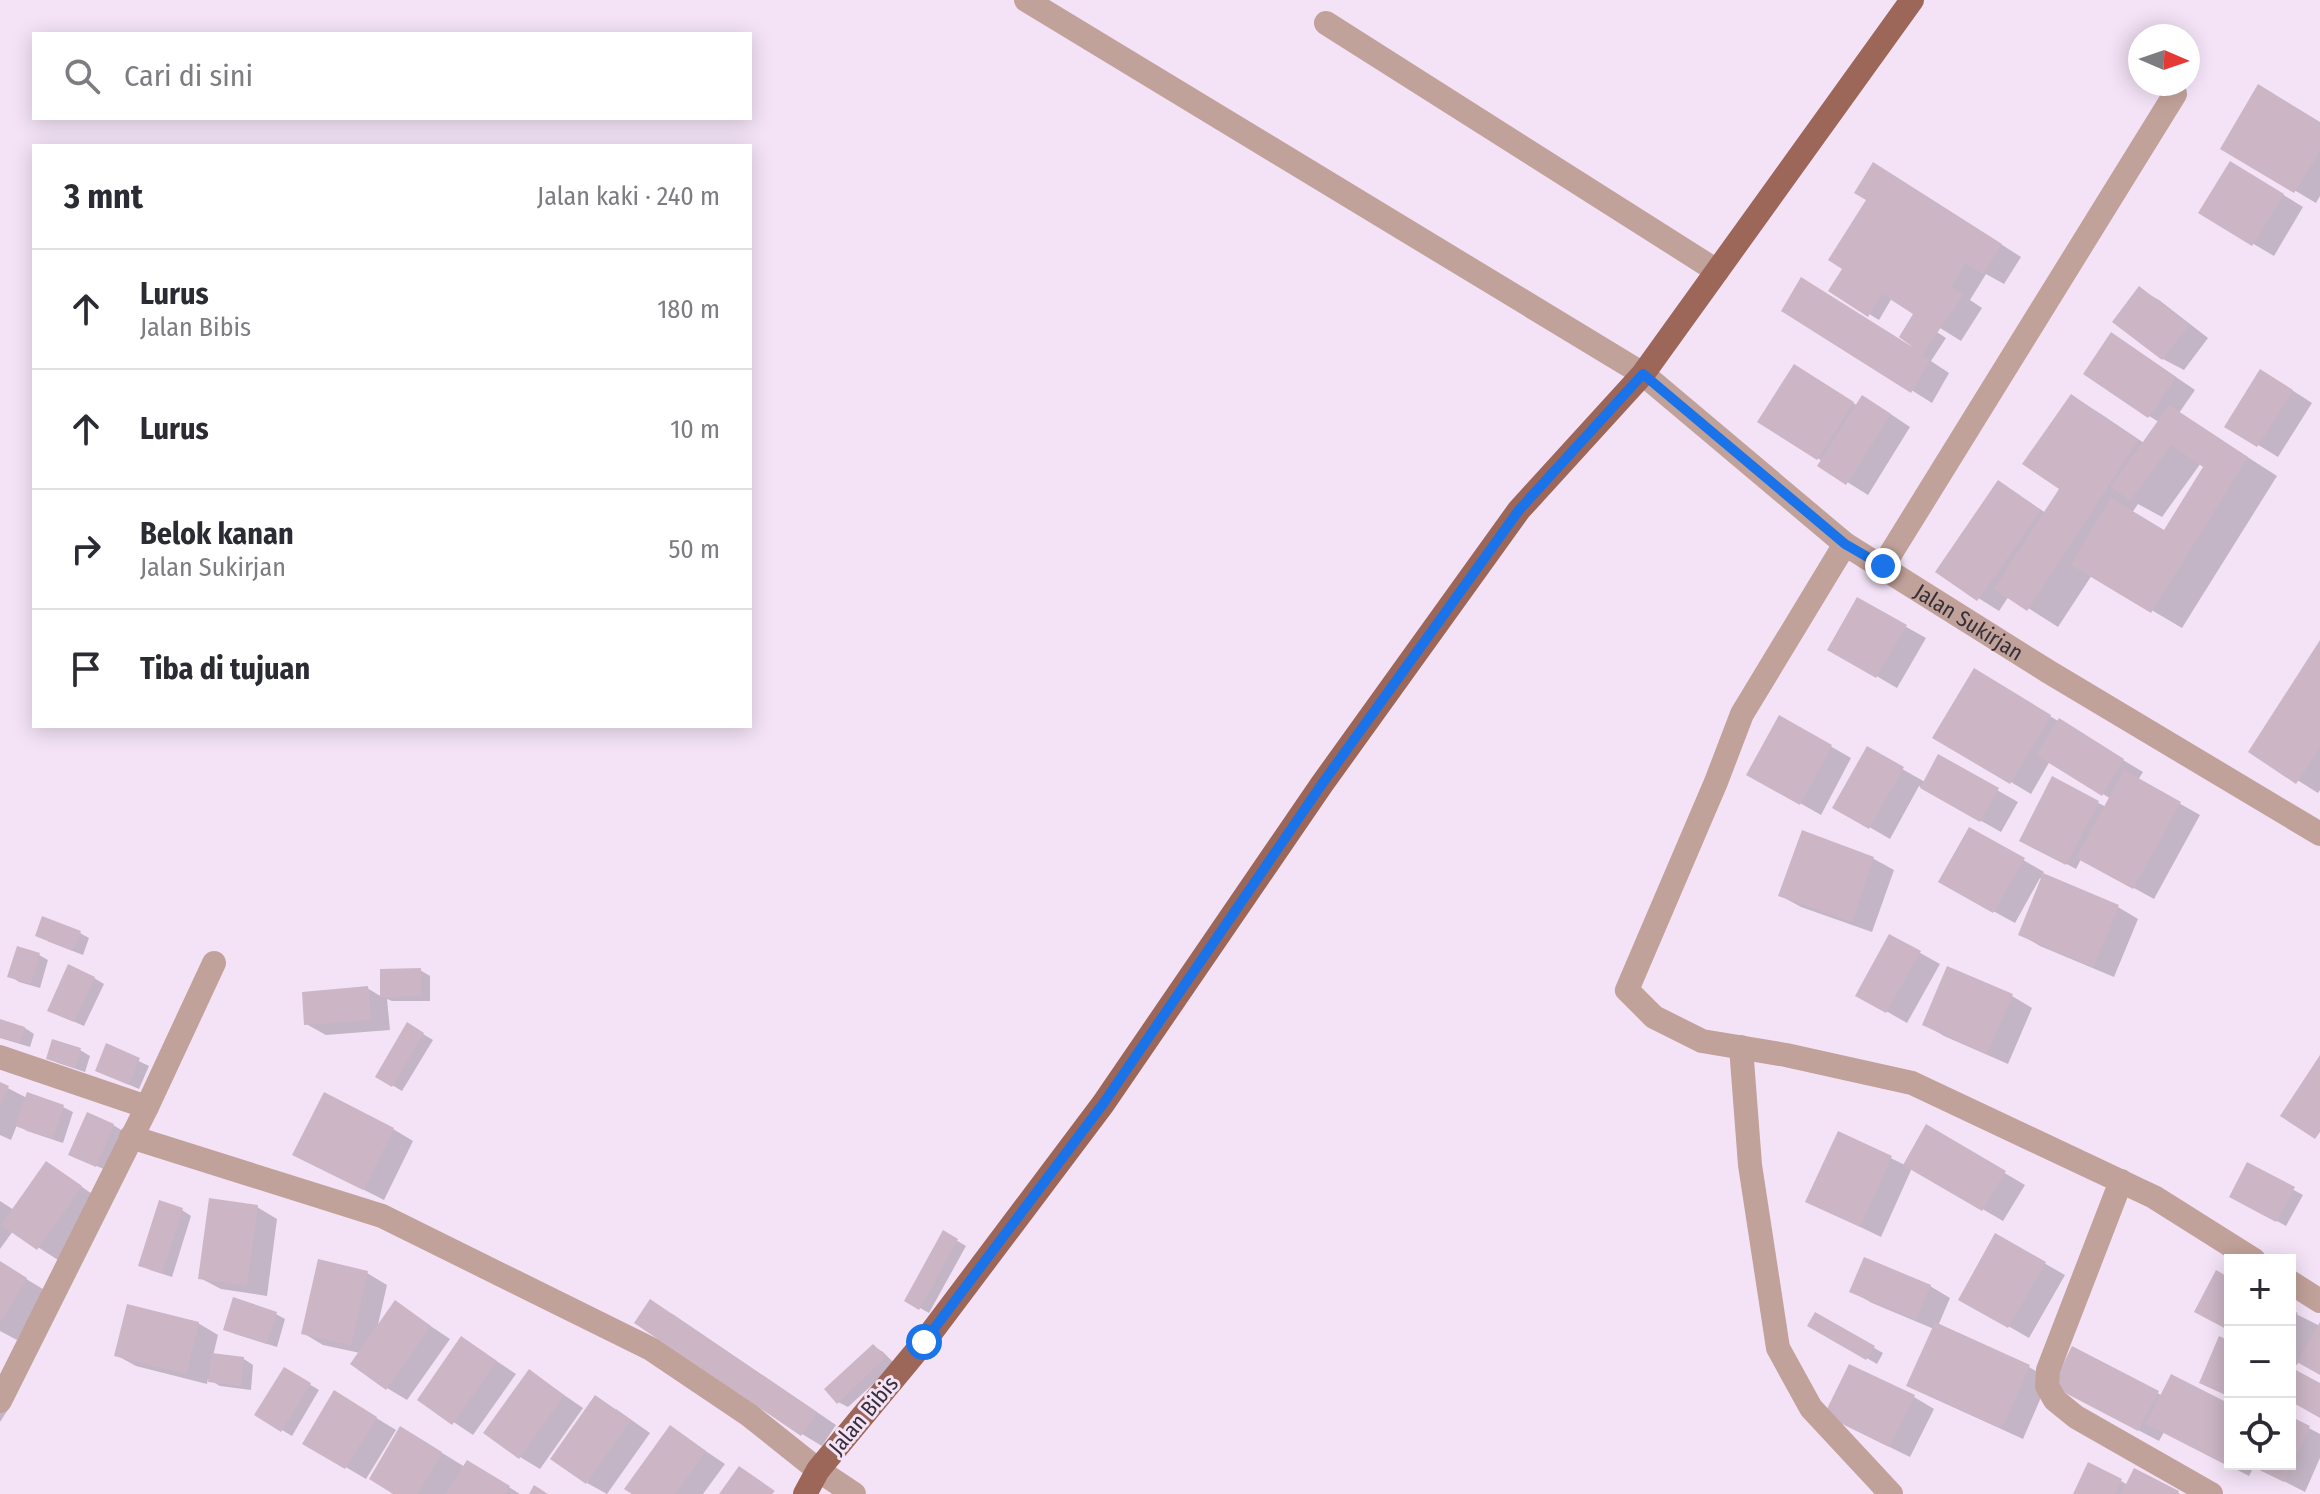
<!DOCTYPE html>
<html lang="id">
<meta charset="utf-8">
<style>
:root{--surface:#fff;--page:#f2f2f3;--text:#2b2b33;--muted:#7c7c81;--line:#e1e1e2}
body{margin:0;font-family:"Fira Sans Condensed",sans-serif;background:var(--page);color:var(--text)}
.controls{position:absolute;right:24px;bottom:24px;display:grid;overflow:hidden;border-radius:0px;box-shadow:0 4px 20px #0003}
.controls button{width:72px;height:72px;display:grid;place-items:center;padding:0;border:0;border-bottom:2px solid var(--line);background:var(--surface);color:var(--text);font:40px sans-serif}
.compass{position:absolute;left:2128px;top:24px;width:72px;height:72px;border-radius:50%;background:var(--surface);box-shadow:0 4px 20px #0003;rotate:92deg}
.stop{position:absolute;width:24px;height:24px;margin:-18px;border:6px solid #1a73e8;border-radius:50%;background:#fff}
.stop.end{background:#1a73e8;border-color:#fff;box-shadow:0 2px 8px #0008}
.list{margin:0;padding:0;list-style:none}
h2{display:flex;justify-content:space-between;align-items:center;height:104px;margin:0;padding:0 32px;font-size:34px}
h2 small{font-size:26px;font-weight:400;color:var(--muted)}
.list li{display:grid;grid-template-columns:52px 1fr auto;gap:24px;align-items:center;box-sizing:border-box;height:120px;padding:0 32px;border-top:2px solid var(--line)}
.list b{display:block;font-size:30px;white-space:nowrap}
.list p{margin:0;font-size:26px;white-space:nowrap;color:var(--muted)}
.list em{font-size:26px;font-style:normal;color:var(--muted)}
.icon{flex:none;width:44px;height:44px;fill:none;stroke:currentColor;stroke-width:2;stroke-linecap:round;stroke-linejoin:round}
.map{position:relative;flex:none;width:2320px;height:1494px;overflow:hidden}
.search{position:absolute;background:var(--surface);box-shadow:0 4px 20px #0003;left:32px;top:32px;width:720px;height:88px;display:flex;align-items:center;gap:20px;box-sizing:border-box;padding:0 28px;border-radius:0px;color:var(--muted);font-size:30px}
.panel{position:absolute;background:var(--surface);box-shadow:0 4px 20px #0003;left:32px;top:144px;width:720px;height:584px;border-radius:0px}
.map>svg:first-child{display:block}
</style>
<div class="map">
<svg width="2320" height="1494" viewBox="0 0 2320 1494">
<rect width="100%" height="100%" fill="#f4e3f7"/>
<g fill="#0003" fill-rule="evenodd">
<path d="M2320,124V196L2316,203L2223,148Z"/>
<path d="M2251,175L2303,207L2274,256L2201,213Z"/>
<path d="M1894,176L2021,257L2004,284L1986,274L1970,300L1982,308L1961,341L1892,298L1879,320L1831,291Z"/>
<path d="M2139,289L2159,300L2208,338L2184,370L2163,359L2115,322Z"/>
<path d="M1784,310L1914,350V317L1946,338L1931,361L1949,373L1932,403Z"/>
<path d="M2132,347L2195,390L2179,413L2277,476L2182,628L2092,575L2058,627L2009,596L1999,611L1937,572L1999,483L2046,513L2061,489L2071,396L2101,414L2144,443L2159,422L2149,416ZM2201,463L2206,466L2165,532L2132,513L2138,504L2162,517Z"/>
<path d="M1815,378L1858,406L1883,409L1910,427L1868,495L1820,465L1822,461L1760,421Z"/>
<path d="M2281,383L2312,403L2278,457L2227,426Z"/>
<path d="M1858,600L1926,638L1897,688L1830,649Z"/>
<path d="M2320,643V790L2318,793L2251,751Z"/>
<path d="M1975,671L2143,772L2138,780L2200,815L2154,899L2081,859L2076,869L2031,845L2052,778L2106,807L2111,799L2050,761L2031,794L1935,737Z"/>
<path d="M1780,717L1851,758L1821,815L1749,774Z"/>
<path d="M1867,749L1925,782L1939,757L2018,802L2001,832L1919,786L1890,839L1835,807Z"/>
<path d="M1970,829L2044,872L2042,875L2118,907L2138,919L2114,977L2040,946L2020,934L2043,879L2040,878L2015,923L1940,882Z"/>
<path d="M1803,833L1874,859L1894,870L1872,932L1801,907L1781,896Z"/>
<path d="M80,933L89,938L83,955L47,941Z"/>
<path d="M1890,936L1940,964L1907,1023L1858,995Z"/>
<path d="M39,955L48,960L40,988L19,982L10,976Z"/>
<path d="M420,970L430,976V1001H392L387,999L390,1030L326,1035L306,1024L367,988L382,997V971Z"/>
<path d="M94,978L104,984L84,1026L59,1015Z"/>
<path d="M2012,996L2032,1008L2008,1064L1944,1036L1924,1024Z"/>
<path d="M0,1021L25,1028L34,1034L30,1047L0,1038Z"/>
<path d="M408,1025L433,1040L402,1091L377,1076Z"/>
<path d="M107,1046L149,1066L139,1089L107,1075Z"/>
<path d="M80,1050L90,1056L85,1072L58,1063L49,1058Z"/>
<path d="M0,1084L27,1098L28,1095L63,1107L73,1112L63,1143L27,1131L17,1125L11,1140L0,1135Z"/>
<path d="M113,1125L123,1131L106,1170L80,1159Z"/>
<path d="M1926,1127L2025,1185L2003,1221L1912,1168L1881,1237L1807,1201L1839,1133L1905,1165Z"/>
<path d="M393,1129L413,1141L384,1200L315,1165Z"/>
<path d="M2248,1165L2303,1195L2286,1226L2232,1196Z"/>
<path d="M66,1176L101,1200L58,1260L13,1231L0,1249V1201L14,1210Z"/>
<path d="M257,1207L277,1219L267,1296L221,1289L200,1278Z"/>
<path d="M182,1210L191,1216L172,1277L150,1270L141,1265Z"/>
<path d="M944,1233L966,1246L929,1313L906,1300Z"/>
<path d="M1996,1236L2065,1275L2029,1338L1961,1299Z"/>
<path d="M0,1263L46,1291L17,1340L0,1331Z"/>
<path d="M367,1273L387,1285L377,1329L396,1303L450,1339L407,1400L387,1388L360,1353L323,1345L303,1333Z"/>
<path d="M1930,1286L1950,1298L1938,1326L2029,1367L2049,1379L2023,1439L1929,1396L1909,1385L1934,1329L1872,1303L1851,1291Z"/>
<path d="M2290,1311L2320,1326V1373L2299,1361L2297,1365L2290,1361Z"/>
<path d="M671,1313L836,1425L822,1446L802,1434Z"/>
<path d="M276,1314L285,1319L277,1347L235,1334L225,1329Z"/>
<path d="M1815,1314L1883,1353L1877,1364L1810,1325Z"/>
<path d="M198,1323L218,1335L213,1356L244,1359L253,1365L251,1390L220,1386L208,1379L207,1384L136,1366L116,1355Z"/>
<path d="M462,1338L516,1374L473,1435L419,1399Z"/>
<path d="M873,1346L883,1352L895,1364L848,1407L838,1402Z"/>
<path d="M2073,1349L2163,1396L2230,1406V1464H2290V1418L2320,1434V1458L2305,1492L2254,1466L2249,1476L2164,1432L2159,1441L2075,1397Z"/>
<path d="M284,1369L319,1390L292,1436L257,1415Z"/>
<path d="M529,1371L583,1408L540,1469L520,1457Z"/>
<path d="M1914,1397L1934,1409L1910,1457L1847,1426Z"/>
<path d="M0,1398L11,1405L0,1422Z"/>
<path d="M355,1405L396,1430L366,1479L305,1443Z"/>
<path d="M616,1409L650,1433L607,1494L587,1483Z"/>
<path d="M670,1427L725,1464L703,1494H635Z"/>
<path d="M421,1440L465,1467L468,1462L520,1494H397Z"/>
<path d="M2135,1471L2180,1494H2075L2121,1481L2128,1485Z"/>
</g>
<g fill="#ccb6c6">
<path d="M2258,84L2320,122V151L2294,193L2220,149Z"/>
<path d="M2230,161L2284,194L2252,246L2198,213Z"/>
<path d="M1873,162L2002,244L1983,274L1965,263L1951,287L1963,295L1922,355L1930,360L1911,393L1781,311L1801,277L1914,348L1899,337L1913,314L1882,294L1868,317L1828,291L1842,269L1828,260L1866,200L1854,193Z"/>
<path d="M2139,286L2189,325L2162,360L2112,322Z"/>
<path d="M2111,332L2176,377L2148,418L2083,374Z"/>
<path d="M1794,364L1854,402L1817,460L1757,422Z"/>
<path d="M2260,369L2293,390L2257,447L2224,427Z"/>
<path d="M2071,394L2138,440L2027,611L1994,589L2059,489L2022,464Z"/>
<path d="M1862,395L1891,414L1846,485L1817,466Z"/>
<path d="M2169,405L2248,457L2151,613L2071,565L2111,498L2164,530L2203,467L2171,445L2130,501L2111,487Z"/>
<path d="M1998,480L2041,510L1977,601L1935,572Z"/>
<path d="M1857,597L1907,625L1876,678L1827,650Z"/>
<path d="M2320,640V747L2296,784L2248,752Z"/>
<path d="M1974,668L2051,715L2010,784L1932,738Z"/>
<path d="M1779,715L1832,745L1800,805L1746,775Z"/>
<path d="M2059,718L2124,759L2102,796L2036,755Z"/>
<path d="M1867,746L1904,767L1869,829L1832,808Z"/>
<path d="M1938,754L1999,788L1980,822L1920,788Z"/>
<path d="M2124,770L2181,802L2133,889L2076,858Z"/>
<path d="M2052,776L2099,801L2066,865L2019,841Z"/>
<path d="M1969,827L2025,858L1993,913L1938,882Z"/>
<path d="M1802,830L1874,857L1852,922L1778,896Z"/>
<path d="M2043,873L2119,905L2093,967L2018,935Z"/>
<path d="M42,916L81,931L73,951L35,936Z"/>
<path d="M1889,934L1921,951L1886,1013L1855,996Z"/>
<path d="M17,946L40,953L31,984L7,977Z"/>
<path d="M68,964L95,977L74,1022L47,1011Z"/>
<path d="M1947,966L2013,994L1987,1054L1922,1025Z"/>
<path d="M421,968V996L380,997V969Z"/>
<path d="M368,986L371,1020L304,1025L302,992Z"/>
<path d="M0,1019L25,1027L20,1043L0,1037Z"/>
<path d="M407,1022L424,1033L392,1087L375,1077Z"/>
<path d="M52,1039L81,1048L75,1068L46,1059Z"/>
<path d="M106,1043L140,1058L129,1085L95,1071Z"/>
<path d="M2320,1055V1132L2315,1139L2280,1116Z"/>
<path d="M0,1082L9,1086L0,1107Z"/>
<path d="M27,1092L64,1105L53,1139L15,1126Z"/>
<path d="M324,1092L394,1128L363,1190L292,1155Z"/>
<path d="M87,1112L114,1124L96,1167L68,1155Z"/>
<path d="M1926,1124L2006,1171L1982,1211L1903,1165Z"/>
<path d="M1838,1131L1892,1156L1860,1227L1805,1202Z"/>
<path d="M46,1161L82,1186L37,1250L1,1225Z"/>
<path d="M2247,1162L2295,1187L2276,1222L2229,1197Z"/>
<path d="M209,1198L258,1205L247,1285L198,1279Z"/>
<path d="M159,1200L183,1208L162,1273L138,1266Z"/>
<path d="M943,1230L958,1239L919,1310L904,1301Z"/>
<path d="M1995,1233L2046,1262L2008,1328L1958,1300Z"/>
<path d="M1864,1257L1931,1285L1916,1320L1849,1292Z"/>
<path d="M318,1259L368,1271L351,1345L301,1334Z"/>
<path d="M0,1261L27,1278L0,1323Z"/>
<path d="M2216,1270L2230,1278V1331L2194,1312Z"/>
<path d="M233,1297L277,1312L267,1344L223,1330Z"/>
<path d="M650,1299L817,1412L801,1436L634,1323Z"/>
<path d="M395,1300L431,1326L386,1390L350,1364Z"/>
<path d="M127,1304L199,1322L186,1374L114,1356Z"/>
<path d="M2290,1309L2298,1313L2290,1327Z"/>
<path d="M1815,1312L1875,1346L1866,1360L1807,1326Z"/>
<path d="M1935,1322L2030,1365L2002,1429L1906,1386Z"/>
<path d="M2320,1322V1375L2297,1362Z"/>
<path d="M461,1336L497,1361L452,1425L417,1400Z"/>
<path d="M2219,1336L2230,1341V1397L2199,1383Z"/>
<path d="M873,1344L886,1357L837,1404L824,1389Z"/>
<path d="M2072,1346L2159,1391L2138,1431L2052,1386Z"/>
<path d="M212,1353L244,1357L241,1386L208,1382Z"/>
<path d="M1849,1364L1915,1395L1889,1447L1824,1415Z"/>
<path d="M284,1367L311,1383L281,1432L254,1415Z"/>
<path d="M529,1369L564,1395L519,1459L483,1433Z"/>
<path d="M2294,1369L2320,1383V1418L2290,1401V1377Z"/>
<path d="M2171,1374L2230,1404V1462L2228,1466L2146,1424Z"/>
<path d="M334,1390L377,1417L345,1469L302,1444Z"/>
<path d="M595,1395L631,1420L586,1484L550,1459Z"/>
<path d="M2290,1416L2310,1426L2284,1482L2247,1464H2290Z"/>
<path d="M670,1425L706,1451L675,1494H632L624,1489Z"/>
<path d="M400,1426L442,1452L418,1494H393L369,1479Z"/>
<path d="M467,1460L510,1486L505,1494H446Z"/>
<path d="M2088,1462L2122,1479L2115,1494H2073Z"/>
<path d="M739,1466L775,1491L772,1494H719Z"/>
<path d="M2134,1468L2179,1491L2178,1494H2121Z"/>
<path d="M534,1485L548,1494H529Z"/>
</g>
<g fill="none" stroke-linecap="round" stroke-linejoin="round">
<g stroke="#c1a29a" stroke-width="24">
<path id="s1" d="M1026,0L1643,374L1845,544L2049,672L2320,834"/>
<path d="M1326,23L1717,271"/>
<path d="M1845,544L1742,714L1716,782L1627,990L1654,1017L1702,1041L1786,1055L1912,1083L2154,1197L2254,1260"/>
<path d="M1883,566L2175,94"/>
<path d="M1741,1047L1750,1165L1778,1348L1811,1408L1891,1494"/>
<path d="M0,1057L147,1107"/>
<path d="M131,1137L382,1216L651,1349L749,1415L818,1470L854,1494"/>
<path d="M2121,1181L2048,1370L2047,1386L2055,1400L2076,1417L2211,1494"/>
<path d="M2290,1282L2320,1301"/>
<path d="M0,1401L147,1107L214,963"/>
</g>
<path stroke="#9c6658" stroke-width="24" d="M805,1494L818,1470L924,1342L1103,1104L1322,784L1519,510L1643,374L1912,0"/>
</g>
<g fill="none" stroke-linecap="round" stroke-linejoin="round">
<path stroke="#1a73e8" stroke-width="10" d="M924,1342L1103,1104L1322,784L1519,510L1643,374L1845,544L1883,566"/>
</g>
<g text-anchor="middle" stroke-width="6" stroke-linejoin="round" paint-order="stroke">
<g font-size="22" fill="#362f37" stroke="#f4e3f7">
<text dy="8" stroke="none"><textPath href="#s1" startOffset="1132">Jalan Sukirjan</textPath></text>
<text transform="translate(863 1415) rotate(-50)" y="8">Jalan Bibis</text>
</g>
</g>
</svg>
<div class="controls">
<button>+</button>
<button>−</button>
<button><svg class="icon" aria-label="locate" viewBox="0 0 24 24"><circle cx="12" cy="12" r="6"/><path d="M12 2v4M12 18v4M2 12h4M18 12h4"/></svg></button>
</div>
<svg class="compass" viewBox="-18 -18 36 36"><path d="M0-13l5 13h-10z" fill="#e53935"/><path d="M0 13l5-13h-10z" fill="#7c7c81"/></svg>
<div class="stop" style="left:924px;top:1342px"></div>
<div class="stop end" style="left:1883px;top:566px"></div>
<div class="search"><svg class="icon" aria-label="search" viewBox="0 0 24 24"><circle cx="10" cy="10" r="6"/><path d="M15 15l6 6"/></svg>Cari di sini</div>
<section class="panel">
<h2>3 mnt<small>Jalan kaki · 240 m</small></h2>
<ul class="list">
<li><svg class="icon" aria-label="ahead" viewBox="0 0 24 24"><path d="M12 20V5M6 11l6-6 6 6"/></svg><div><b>Lurus</b><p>Jalan Bibis</p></div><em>180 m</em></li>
<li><svg class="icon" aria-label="ahead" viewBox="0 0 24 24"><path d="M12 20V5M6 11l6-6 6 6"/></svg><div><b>Lurus</b></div><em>10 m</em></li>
<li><svg class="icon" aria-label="right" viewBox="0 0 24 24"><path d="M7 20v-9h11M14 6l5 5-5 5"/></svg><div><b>Belok kanan</b><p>Jalan Sukirjan</p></div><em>50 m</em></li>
<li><svg class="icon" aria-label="arrive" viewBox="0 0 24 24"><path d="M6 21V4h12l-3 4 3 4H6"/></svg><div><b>Tiba di tujuan</b></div></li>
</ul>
</section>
</div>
